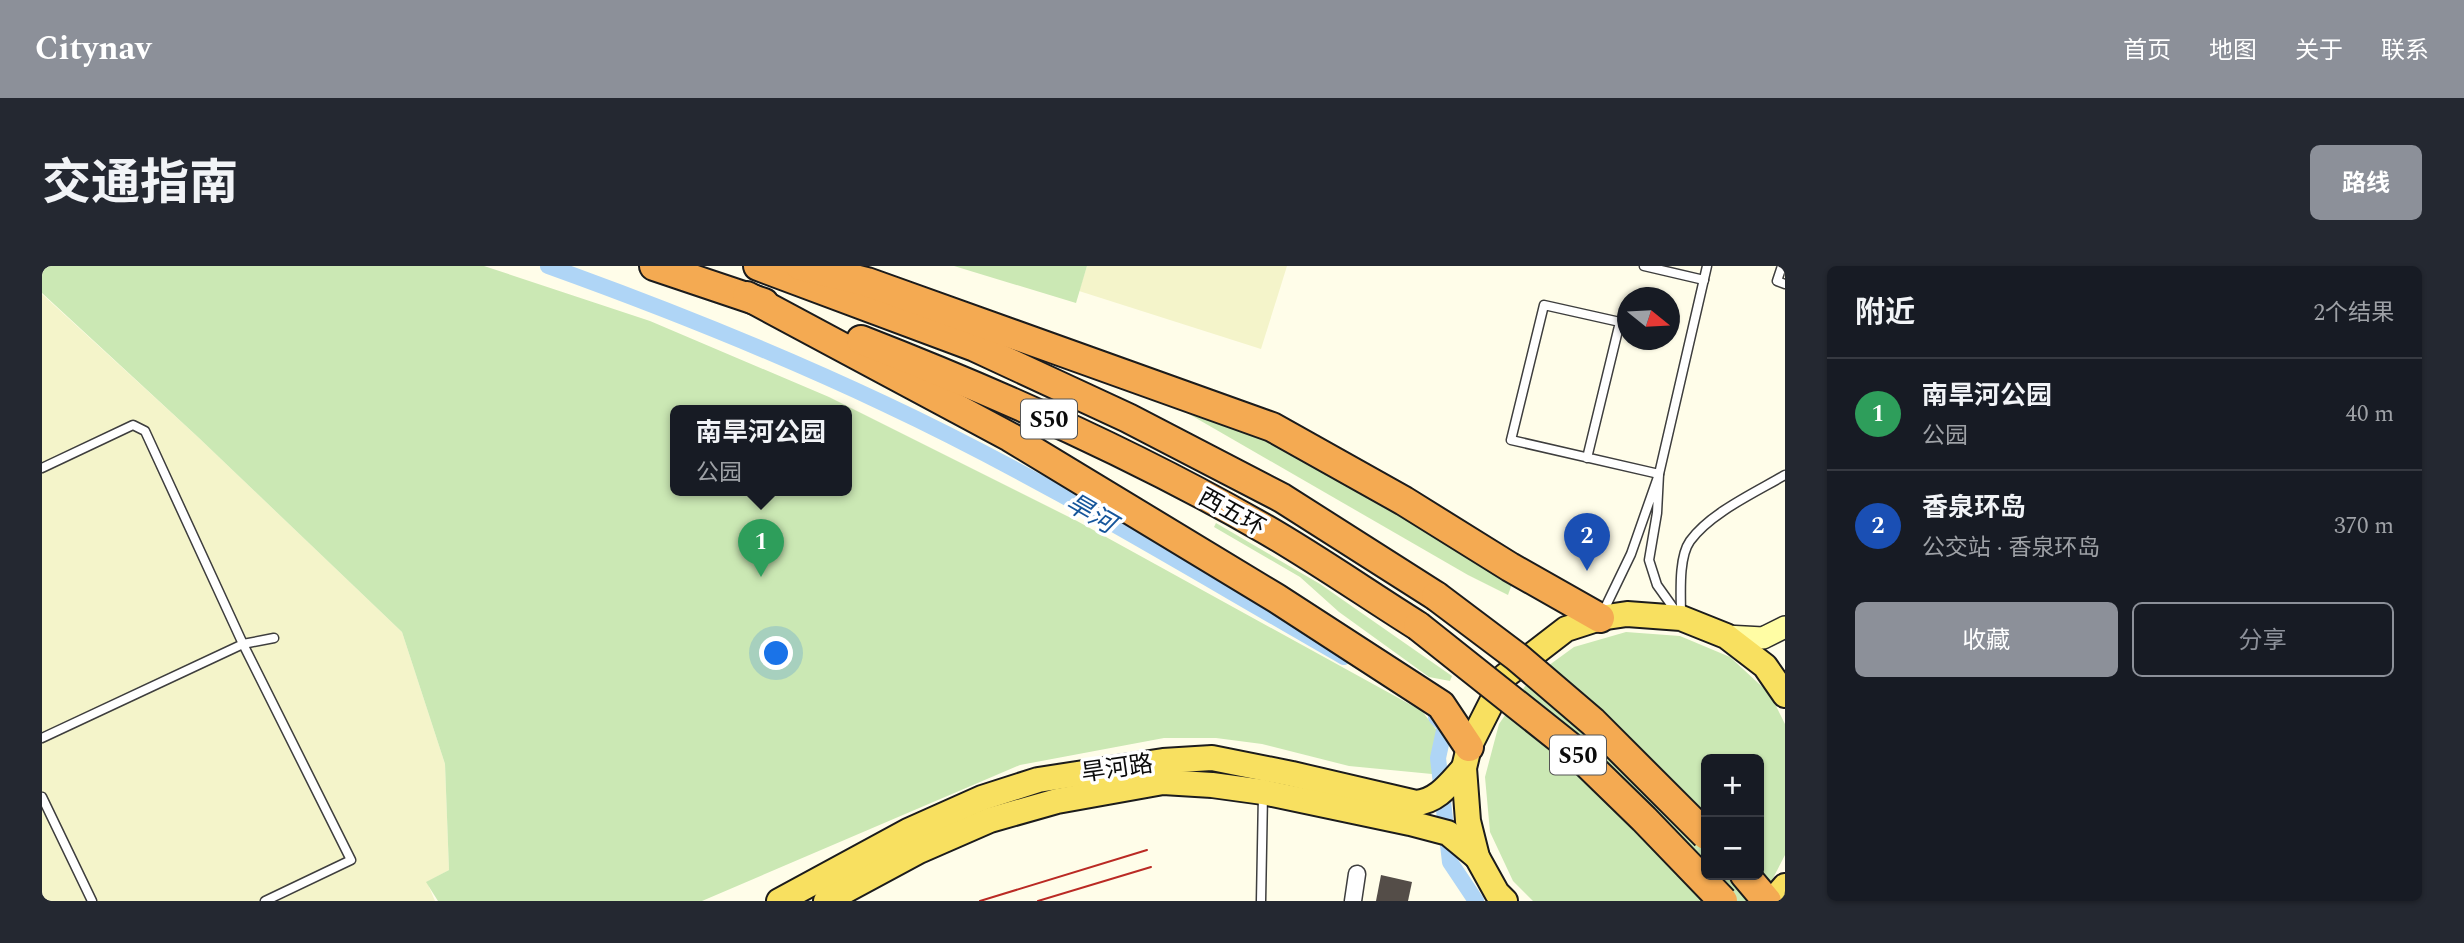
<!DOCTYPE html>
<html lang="zh">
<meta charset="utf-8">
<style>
:root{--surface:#171b24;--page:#242831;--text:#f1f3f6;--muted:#9ea1a6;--line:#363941;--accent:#8c9099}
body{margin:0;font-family:Spectral,"Noto Sans SC",serif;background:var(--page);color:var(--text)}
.controls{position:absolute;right:21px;bottom:21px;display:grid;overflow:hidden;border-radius:10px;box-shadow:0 2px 5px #0004}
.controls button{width:63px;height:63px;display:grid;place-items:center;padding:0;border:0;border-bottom:2px solid var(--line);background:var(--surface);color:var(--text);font:35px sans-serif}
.compass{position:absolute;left:1575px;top:21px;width:63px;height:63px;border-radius:50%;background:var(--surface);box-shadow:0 2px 5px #0004;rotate:108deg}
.you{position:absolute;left:735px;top:388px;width:24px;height:24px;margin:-18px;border:5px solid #fff;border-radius:50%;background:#1a73e8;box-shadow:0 0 0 10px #1a73e833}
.badge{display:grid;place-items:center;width:46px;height:46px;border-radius:50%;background:var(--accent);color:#fff;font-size:23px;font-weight:700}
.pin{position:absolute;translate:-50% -58px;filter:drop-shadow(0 2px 4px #0008)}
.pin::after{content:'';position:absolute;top:37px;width:24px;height:21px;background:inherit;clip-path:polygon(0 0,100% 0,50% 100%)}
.popup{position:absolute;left:628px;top:139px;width:182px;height:91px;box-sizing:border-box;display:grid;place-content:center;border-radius:10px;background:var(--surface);filter:drop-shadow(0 2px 5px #0005);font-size:23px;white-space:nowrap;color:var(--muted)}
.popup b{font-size:26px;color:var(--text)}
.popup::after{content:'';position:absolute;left:50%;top:100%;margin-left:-14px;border:14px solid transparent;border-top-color:var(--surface)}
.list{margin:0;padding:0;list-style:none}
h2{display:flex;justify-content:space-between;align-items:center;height:91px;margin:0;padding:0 28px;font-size:30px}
h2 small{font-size:23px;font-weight:400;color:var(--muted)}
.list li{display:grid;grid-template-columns:46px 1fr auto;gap:21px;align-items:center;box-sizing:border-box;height:112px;padding:0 28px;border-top:2px solid var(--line)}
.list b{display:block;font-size:26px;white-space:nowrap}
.list p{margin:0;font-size:23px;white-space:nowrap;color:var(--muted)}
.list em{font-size:23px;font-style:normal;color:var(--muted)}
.actions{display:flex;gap:14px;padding:21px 28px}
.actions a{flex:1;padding:16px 0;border:2px solid var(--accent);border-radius:10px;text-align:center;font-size:24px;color:var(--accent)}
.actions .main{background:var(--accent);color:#fff}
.map{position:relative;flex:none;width:1743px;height:635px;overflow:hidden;border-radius:10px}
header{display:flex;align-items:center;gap:42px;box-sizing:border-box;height:98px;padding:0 35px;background:var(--accent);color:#fff}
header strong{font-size:33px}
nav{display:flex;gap:38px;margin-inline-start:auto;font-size:24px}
.intro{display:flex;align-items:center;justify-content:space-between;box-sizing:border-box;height:168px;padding:0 42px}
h1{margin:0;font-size:49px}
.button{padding:18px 32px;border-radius:10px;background:var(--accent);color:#fff;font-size:24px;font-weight:700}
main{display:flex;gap:42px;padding:0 42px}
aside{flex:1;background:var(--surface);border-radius:10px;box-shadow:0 2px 5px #0004}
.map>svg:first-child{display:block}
</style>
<header>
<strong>Citynav</strong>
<nav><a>首页</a><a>地图</a><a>关于</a><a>联系</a></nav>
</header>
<div class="intro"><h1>交通指南</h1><a class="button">路线</a></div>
<main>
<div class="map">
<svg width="1743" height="635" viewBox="0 0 1743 635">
<rect width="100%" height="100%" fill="#fffde9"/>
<g fill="#f4f4ca">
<path d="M1045,0H1245L1219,83L1037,25Z"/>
<path d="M0,28L157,172L360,366L403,498L407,604L385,616L393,635H0Z"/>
</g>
<g fill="#cbe8b4" fill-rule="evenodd">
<path d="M0,0H442L608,55L787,131L1035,255L1380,445L1396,466L1390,508L1307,500L1220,478L1174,472H1122L978,499L660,635H396L384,616L407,604L403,498L360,366L157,172L0,27ZM633,145H805V225H633Z"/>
<path d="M912,0H1045L1034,37Z"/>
<path d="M1114,129L1219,170L1471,315L1466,329L1426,309Z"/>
<path d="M1174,257L1278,318L1410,410L1408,415L1387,411L1297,346L1258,311L1172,261Z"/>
<path d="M1584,366L1638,370L1688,391L1728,428L1743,458V589L1729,616L1711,635H1491L1471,615L1448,566L1443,511L1457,458L1488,413L1532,381ZM1664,493H1717V609H1664Z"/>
</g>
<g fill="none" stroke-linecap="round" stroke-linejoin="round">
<g stroke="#afd5f6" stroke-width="16">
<path d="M506,0C620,41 733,86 843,138C1001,212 1151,305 1302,391"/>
<path d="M1394,451L1403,460L1396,492L1408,596L1434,635"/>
</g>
</g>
<path fill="#544d48" d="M1339,609L1370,616L1366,635H1334Z"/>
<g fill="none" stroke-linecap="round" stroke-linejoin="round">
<defs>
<g id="lane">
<path d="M1602,0L1662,14"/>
<path d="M1740,0L1735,15L1743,18"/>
<path d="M1545,192L1578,56L1502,39L1469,174L1617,208L1665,0"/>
<path d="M0,202L91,159L103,165L201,378L309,594L223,635"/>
<path d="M1561,346L1589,288L1617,208L1615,247L1607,294L1615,319L1635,347"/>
<path d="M1639,350C1639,329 1636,292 1648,275C1668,247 1714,226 1743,209"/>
<path d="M0,472L201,378L232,372"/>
<path d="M0,531L50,635"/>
<path d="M1219,635L1221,528"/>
</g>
<path id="street" d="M1311,635L1315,608"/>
<path id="secondary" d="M1684,370L1721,372L1743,361"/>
<g id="primary">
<path d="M737,635L866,565L940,532L996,514L1121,495L1170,492L1250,508L1374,537C1396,535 1408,517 1422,502"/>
<path d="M784,635L877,585L948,554L1015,535L1121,516L1170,519L1221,526L1368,557L1406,567L1435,591"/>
<path d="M1463,635L1455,627L1435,591L1426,555L1422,502L1427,481L1463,410L1524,363L1558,352L1585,348L1639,352L1684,370L1723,400L1743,429"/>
<path d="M1730,635L1743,620"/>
</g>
<g id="highway">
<path d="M612,0L722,37"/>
<path d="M716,0L933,81L1086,152L1240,232L1394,330"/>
<path d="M758,0L825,16L1230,161L1362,235L1468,301L1558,352"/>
<path d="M705,30L968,171L1234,332L1399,439L1427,481"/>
<path d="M819,74C958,128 1094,189 1223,263C1275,293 1325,328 1376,360"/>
<path d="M1703,609L1725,635"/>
</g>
</defs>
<use href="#lane" stroke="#3e3e3e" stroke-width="11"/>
<use href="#street" stroke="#3e3e3e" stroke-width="19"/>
<use href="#secondary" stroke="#2d2d2d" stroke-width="24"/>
<use href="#primary" stroke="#1c1c1c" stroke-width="28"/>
<use href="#highway" stroke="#1c1c1c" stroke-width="32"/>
<use href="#lane" stroke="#fff" stroke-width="8"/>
<use href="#street" stroke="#fff" stroke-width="16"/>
<use href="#secondary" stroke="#fffda4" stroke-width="21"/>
<use href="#primary" stroke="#f8e060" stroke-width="24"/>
<use href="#highway" stroke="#f4aa52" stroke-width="28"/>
<g stroke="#ba2a24" stroke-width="2">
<path d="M938,635L1105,584"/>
<path d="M996,635L1109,601"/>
</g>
<defs>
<g id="highway-bridge">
<path d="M1394,330L1475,391L1551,456L1664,569"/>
<path d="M1376,360L1527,480L1602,553L1681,635"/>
</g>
</defs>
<use href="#highway-bridge" stroke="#1c1c1c" stroke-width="32" stroke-linecap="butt"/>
<use href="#highway-bridge" stroke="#f4aa52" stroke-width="28"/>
</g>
<g text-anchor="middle" stroke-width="7" stroke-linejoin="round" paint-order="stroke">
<g fill="#fff" stroke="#545454" stroke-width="2">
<rect x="979" y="133.5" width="56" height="39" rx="5"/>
<rect x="1508" y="469.5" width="56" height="39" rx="5"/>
</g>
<g font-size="23" font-weight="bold" fill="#0b0b0b">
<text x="1007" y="161">S50</text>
<text x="1536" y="497">S50</text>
</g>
<g font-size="24" fill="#0b0b0b" stroke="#fff">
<text transform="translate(1190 246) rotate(29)" y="8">西五环</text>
<text transform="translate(1075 502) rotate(-8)" y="8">旱河路</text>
</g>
<g font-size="26" font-style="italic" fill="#16569b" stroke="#fff">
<text transform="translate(1049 247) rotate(30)" y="9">旱河</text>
</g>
</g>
</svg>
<div class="controls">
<button>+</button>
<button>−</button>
</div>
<svg class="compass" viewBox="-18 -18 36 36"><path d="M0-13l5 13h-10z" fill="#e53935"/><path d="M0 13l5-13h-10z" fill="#9ea1a6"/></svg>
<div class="you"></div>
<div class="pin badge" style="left:719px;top:311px;background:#2e9e5b">1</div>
<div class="popup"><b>南旱河公园</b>公园</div>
<div class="pin badge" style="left:1545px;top:305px;background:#1a4fb4">2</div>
</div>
<aside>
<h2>附近<small>2个结果</small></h2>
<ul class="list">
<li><span class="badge" style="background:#2e9e5b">1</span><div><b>南旱河公园</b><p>公园</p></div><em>40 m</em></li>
<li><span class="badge" style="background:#1a4fb4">2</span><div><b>香泉环岛</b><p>公交站 · 香泉环岛</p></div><em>370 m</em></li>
</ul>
<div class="actions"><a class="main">收藏</a><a>分享</a></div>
</aside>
</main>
